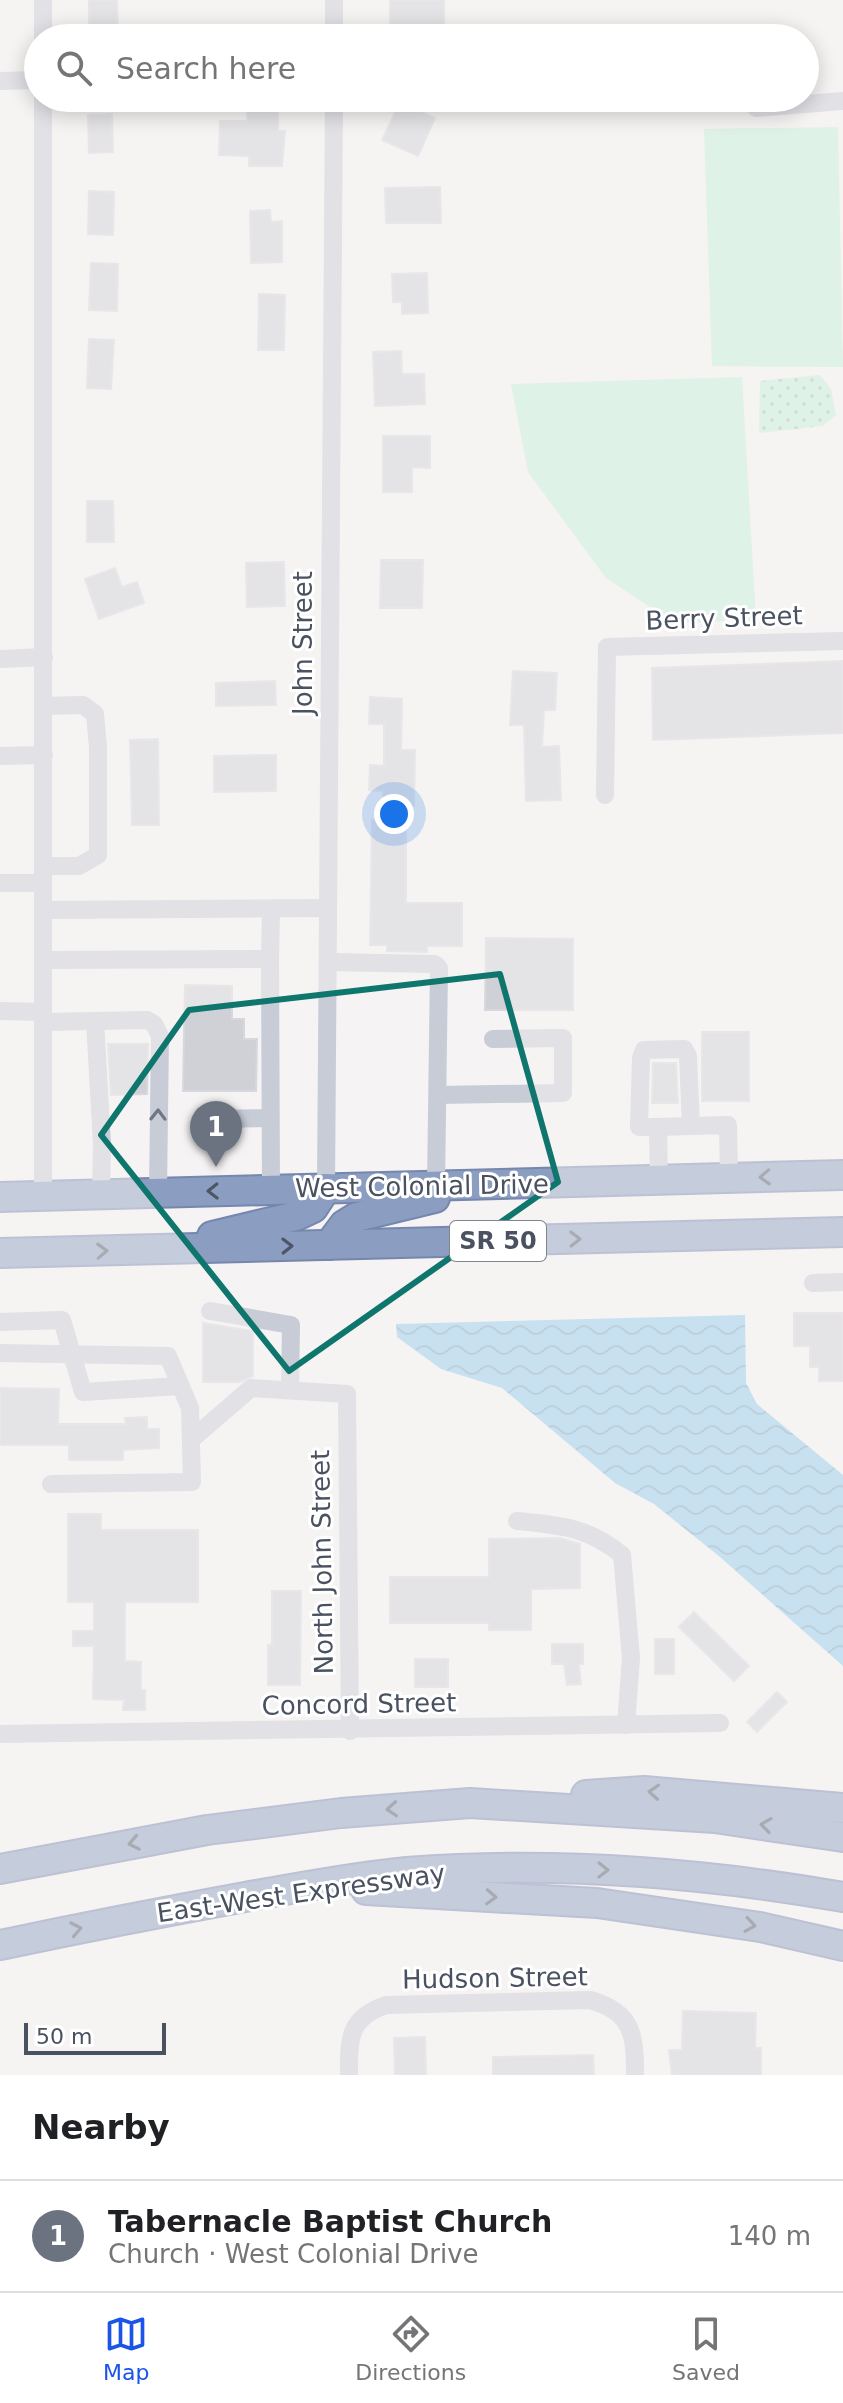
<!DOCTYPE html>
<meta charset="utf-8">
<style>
:root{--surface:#fff;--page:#f6f6f6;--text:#202124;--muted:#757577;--line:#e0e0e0;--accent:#1a54e8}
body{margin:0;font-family:"DejaVu Sans",sans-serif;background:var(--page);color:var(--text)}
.scale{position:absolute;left:24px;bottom:20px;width:142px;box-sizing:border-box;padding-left:8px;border:4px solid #4a5261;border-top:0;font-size:22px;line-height:28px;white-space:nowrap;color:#4a5261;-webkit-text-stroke:6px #fff;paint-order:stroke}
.you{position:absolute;left:394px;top:814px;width:28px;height:28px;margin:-20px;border:6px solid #fff;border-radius:50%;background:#1a73e8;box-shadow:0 0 0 12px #1a73e833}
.badge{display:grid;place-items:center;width:52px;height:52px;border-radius:50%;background:var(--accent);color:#fff;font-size:26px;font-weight:700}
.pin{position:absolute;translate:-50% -66px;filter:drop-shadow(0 2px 4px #0008)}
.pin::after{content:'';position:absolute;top:42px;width:28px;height:24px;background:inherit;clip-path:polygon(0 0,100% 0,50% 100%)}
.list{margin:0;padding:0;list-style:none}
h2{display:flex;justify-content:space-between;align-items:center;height:104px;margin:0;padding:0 32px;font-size:34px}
h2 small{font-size:26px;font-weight:400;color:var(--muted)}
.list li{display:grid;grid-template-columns:52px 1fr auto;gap:24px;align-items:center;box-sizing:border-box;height:112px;padding:0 32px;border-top:2px solid var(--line)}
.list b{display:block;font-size:30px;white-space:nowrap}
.list p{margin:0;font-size:26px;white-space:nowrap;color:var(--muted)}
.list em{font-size:26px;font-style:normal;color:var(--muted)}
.icon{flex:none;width:44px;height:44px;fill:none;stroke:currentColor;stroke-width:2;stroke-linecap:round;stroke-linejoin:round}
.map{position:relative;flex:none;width:843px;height:2075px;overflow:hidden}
.search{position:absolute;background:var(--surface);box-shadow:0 4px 20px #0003;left:24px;right:24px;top:24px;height:88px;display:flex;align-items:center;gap:20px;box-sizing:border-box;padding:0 28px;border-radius:44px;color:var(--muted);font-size:30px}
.sheet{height:216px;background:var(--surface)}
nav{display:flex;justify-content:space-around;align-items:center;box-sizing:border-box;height:112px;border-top:2px solid var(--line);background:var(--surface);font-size:22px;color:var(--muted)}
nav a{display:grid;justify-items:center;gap:4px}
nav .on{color:var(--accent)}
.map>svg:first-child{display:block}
</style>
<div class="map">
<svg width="843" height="2075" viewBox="0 0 843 2075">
<defs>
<pattern id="park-dots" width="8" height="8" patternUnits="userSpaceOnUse" patternTransform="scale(2)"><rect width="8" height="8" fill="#c3f1dc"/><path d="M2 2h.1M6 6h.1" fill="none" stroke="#a0c6b6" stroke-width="1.8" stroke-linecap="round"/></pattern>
<pattern id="water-waves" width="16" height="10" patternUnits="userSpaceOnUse" patternTransform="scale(2)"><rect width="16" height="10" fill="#90ccee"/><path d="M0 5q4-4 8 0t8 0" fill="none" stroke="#78a8c4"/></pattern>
</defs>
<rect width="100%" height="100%" fill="#f5f3f3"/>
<g fill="#c3f1dc">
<path d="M838,127L843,367L712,366L704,129Z"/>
<path d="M742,377L756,620L674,623L606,578L528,472L511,384Z"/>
</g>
<path fill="url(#park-dots)" d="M820,375L831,389L836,415L823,426L759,433L760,381Z"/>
<path fill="url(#water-waves)" d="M745,1315L746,1383L757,1404L843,1475V1666L720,1557L654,1504L615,1483L502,1388L441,1369L397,1337L396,1324Z"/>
<g fill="#cfd1d7" stroke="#d7d8de" stroke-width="2">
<path d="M89,0H117L118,34H89Z"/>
<rect x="390" y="0" width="54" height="33"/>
<path d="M400,102L435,118L418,156L382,140Z"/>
<path d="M247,103H278V131H285L282,166H249V156L219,155L220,121H247Z"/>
<path d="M112,114L113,152L89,153L88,115Z"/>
<path d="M440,187L441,223H386L385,188Z"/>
<path d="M89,191L114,192L113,235L88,234Z"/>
<path d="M270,210L271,222L282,221V262L251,263L250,211Z"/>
<path d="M91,263L118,264L117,311L89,310Z"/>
<path d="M427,273L428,313L402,314V302H393L392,274Z"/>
<path d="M259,294L285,295L284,350H258Z"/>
<path d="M89,339L114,340L111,389L87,388Z"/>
<path d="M401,351L402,374H424L425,404L375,406L373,352Z"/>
<path d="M383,436H430V468L412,467V492H383Z"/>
<path d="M87,501H113L114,542H87Z"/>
<path d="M381,560H423L422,608H380Z"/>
<path d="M284,562L285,606L247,607L246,563Z"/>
<path d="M115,568L122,587L137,582L144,603L99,619L85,579Z"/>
<path d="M843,661V733L653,740L652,668Z"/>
<path d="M513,671L557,673L555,710H544L542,747L559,746L561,800L526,801L524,725H510Z"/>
<path d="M275,681L276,705L216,706V683Z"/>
<path d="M370,697L402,699L401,750H415L414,806H406V903H462V946H427V952L387,951V945H370L372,820H383V791L369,790L370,765L384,766V724H369Z"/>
<path d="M158,739L159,825H132L130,740Z"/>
<path d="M276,755V791L214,792V756Z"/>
<path d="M486,938L573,939V1010H485Z"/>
<path d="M185,985L232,986V1019H244V1039H257L256,1091H183Z"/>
<rect x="702" y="1032" width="47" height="69"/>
<path d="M108,1044H148L147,1094L111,1095Z"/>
<path d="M653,1063H676L678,1103H652Z"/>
<path d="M794,1313H843V1381H819V1367H810V1346H794Z"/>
<path d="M203,1323L253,1331V1376L239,1382H203Z"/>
<path d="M0,1388L59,1389L58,1424H126L125,1418L147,1417V1429H159V1448L123,1450V1460H69V1445H0Z"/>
<path d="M68,1514H101V1530H198V1602H125V1661L141,1662V1690H145V1710H123L124,1700L93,1699L94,1646H73V1631H94V1602H68Z"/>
<path d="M560,1538L580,1544V1588L531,1589V1630H489V1623H390V1577H489V1539Z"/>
<path d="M272,1591H301L300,1685H268V1645H272Z"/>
<path d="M694,1612L749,1666L734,1681L679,1627Z"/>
<rect x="655" y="1639" width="19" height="35"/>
<path d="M552,1644H583V1664H579L581,1684L567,1685L564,1664H552Z"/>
<rect x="415" y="1659" width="33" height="28"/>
<path d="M777,1692L787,1702L757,1732L747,1722Z"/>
<path d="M683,2011L756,2013L755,2048H761V2075H672L669,2050H682Z"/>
<path d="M425,2037L426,2075H395L394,2038Z"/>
<path d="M593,2055L594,2075H493V2057Z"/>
</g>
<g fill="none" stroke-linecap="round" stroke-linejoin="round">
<defs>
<g id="highway">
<path d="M0,1197L843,1175"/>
<path d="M212,1236L296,1216L313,1208L326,1188"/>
<path d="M329,1245L344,1225L357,1217L435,1198"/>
<path d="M0,1253L843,1232"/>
<path d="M586,1795L644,1791L843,1808"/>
<path d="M0,1869L207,1830L341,1813L470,1803L715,1818L843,1837"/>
<path d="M366,1890L597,1903L760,1927L843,1946"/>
<path d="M0,1945C81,1928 163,1912 245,1897C298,1888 353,1877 407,1872C553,1861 699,1872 843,1897"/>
</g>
</defs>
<use href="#highway" stroke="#7687ad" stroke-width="32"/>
<g stroke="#c7ccd7" stroke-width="18">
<path d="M43,0V38"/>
<path d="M334,0V38"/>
<path d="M0,81L38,80"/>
<path d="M756,108L843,101"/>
<path d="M0,659L44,657"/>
<path d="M0,756L44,755"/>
<path d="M605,795L607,647L843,641"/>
<path d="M43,866H79L98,855V747L95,714L83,705L44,706"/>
<path d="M0,883H43"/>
<path d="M43,910L327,908"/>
<path d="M270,959L271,1190"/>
<path d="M43,960L270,959L271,909"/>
<path d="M328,962L435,964L439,968L436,1186"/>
<path d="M0,1011L43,1012"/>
<path d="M95,1021L102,1144L101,1194"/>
<path d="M43,1022L147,1020L154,1024L160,1036L158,1192"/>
<path d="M438,1095L563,1093V1038L493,1039"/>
<path d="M205,1119L270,1118"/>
<path d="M658,1127L728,1125L729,1178"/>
<path d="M659,1180L658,1127H639L641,1058L644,1050L684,1049L688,1056L691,1126"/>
<path d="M326,1188L334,98"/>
<path d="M43,1196V98"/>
<path d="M813,1283L843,1282"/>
<path d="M210,1311L291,1325L290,1389"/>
<path d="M0,1322L62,1320L83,1392L180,1386"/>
<path d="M0,1353L168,1356L190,1408L192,1482L51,1484"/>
<path d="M192,1439L251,1388L347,1394L350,1731"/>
<path d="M517,1521C560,1525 588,1527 622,1555L631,1658L626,1725"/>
<path d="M0,1734L720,1723"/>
<path d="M349,2075C349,2039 348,2018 386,2005L590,2000C633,2012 635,2035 635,2075"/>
</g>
<use href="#highway" stroke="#8b9dc1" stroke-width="28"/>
</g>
<defs><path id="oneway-chevron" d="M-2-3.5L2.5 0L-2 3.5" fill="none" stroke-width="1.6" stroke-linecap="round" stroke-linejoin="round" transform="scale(2)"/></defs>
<use stroke="#707784" href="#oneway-chevron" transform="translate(158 1115) rotate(-89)"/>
<g stroke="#4d5666">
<use href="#oneway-chevron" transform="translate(765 1177) rotate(178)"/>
<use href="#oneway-chevron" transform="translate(213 1191) rotate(179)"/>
<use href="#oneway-chevron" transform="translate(575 1239) rotate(-1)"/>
<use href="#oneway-chevron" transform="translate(287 1246) rotate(-1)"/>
<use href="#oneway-chevron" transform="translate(102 1251) rotate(-2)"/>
<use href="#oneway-chevron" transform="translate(654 1792) rotate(-176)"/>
<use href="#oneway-chevron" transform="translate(392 1809) rotate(176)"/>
<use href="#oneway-chevron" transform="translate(766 1825) rotate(-172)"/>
<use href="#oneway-chevron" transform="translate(134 1843) rotate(169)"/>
<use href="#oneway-chevron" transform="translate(603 1870) rotate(1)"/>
<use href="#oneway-chevron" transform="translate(491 1897) rotate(3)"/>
<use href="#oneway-chevron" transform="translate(750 1925) rotate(9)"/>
<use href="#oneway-chevron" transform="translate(76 1929) rotate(-11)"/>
</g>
<path d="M0 0H843V2075H0ZM500,974L558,1182L289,1371L101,1135L189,1010Z" fill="#f5f3f3" fill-opacity=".55" fill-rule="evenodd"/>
<path fill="none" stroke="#0f766e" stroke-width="6" stroke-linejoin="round" d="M500,974L558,1182L289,1371L101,1135L189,1010Z"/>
<g text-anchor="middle" stroke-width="6" stroke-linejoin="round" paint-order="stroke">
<rect fill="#fff" stroke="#808690" stroke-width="2" x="450" y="1221" width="96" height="40" rx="6"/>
<g font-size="24" font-weight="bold" fill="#4a5261">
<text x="498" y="1249">SR 50</text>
</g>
<g font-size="26" fill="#4a5261" stroke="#fff">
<text transform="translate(724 618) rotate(-2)" y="9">Berry Street</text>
<text transform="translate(303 643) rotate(-90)" y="9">John Street</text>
<text transform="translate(422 1186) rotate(-1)" y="9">West Colonial Drive</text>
<text transform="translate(322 1562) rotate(-91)" y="9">North John Street</text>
<text transform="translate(359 1704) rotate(-1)" y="9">Concord Street</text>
<text transform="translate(301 1893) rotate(-8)" y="9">East-West Expressway</text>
<text transform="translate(495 1978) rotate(-1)" y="9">Hudson Street</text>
</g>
</g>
</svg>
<div class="scale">50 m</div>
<div class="you"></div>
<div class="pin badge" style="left:216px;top:1167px;background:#6b7280">1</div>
<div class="search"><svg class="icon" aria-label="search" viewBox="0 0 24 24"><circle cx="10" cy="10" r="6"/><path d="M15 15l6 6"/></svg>Search here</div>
</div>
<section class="sheet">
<h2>Nearby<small></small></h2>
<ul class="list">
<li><span class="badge" style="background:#6b7280">1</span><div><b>Tabernacle Baptist Church</b><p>Church · West Colonial Drive</p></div><em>140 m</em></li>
</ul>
</section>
<nav>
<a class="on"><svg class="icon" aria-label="map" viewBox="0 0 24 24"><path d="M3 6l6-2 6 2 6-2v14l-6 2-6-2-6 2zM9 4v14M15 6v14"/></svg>Map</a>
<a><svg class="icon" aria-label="directions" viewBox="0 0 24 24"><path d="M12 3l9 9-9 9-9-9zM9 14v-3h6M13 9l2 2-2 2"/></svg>Directions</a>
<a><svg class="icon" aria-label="saved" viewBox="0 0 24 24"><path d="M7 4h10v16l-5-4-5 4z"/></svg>Saved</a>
</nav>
